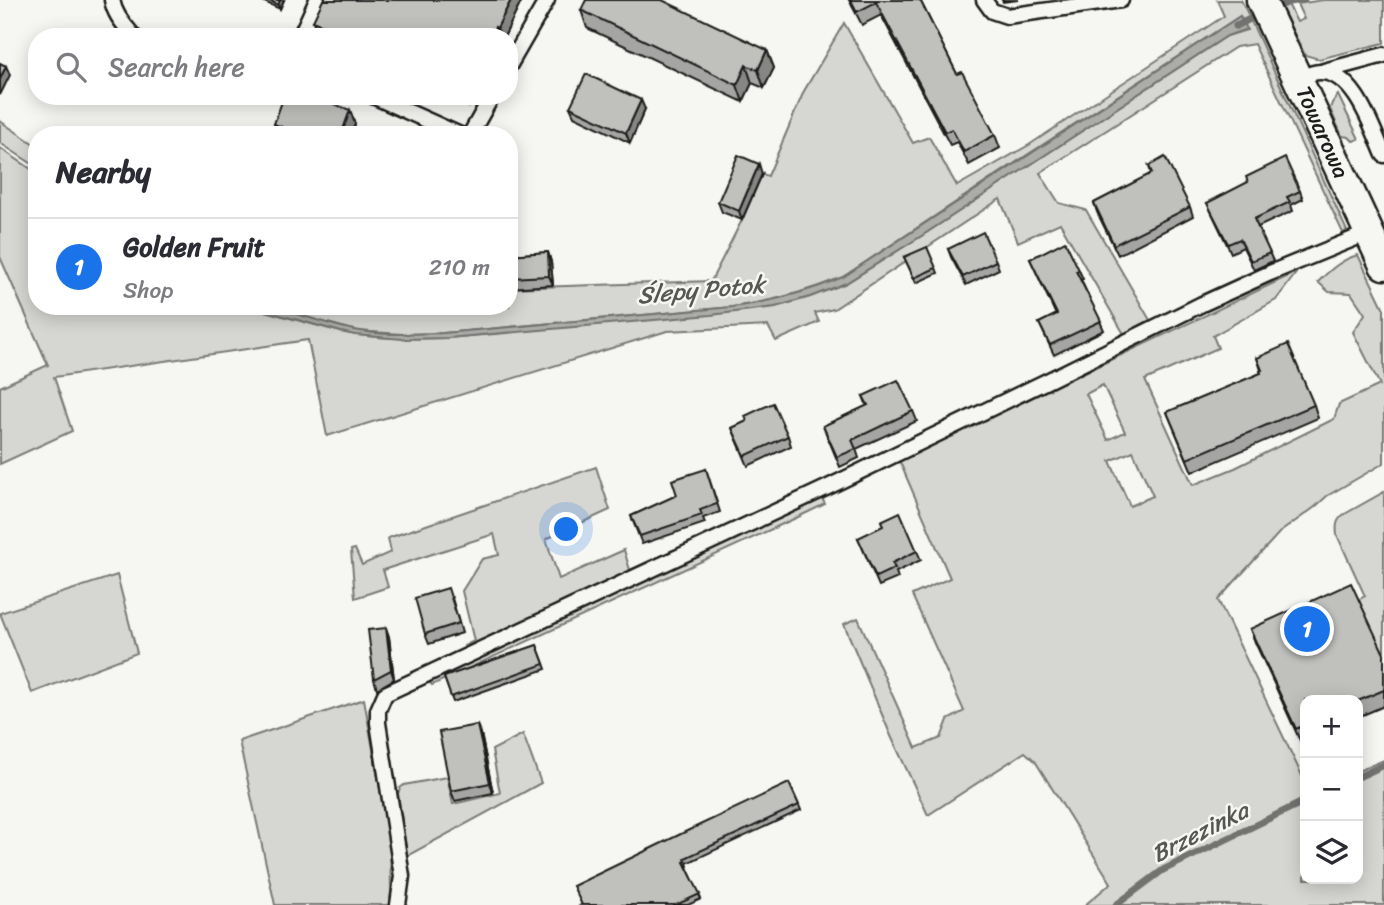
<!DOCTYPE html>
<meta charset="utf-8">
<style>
:root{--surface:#fff;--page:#f7f7f7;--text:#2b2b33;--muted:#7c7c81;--line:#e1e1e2;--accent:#1a73e8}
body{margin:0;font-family:Sriracha,sans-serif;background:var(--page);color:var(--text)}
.controls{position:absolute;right:21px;bottom:21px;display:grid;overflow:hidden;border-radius:14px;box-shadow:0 4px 18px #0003}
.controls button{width:63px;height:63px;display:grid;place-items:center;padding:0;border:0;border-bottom:2px solid var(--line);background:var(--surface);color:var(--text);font:35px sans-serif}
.you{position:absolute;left:567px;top:530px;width:24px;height:24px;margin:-18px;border:5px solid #fff;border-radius:50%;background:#1a73e8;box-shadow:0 0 0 10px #1a73e833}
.badge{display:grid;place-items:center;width:46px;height:46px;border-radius:50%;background:var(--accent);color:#fff;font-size:23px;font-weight:700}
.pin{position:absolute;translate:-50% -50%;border:4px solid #fff;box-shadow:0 2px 7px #0006}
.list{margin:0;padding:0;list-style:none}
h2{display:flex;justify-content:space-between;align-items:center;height:91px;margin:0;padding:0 28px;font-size:30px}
h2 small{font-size:23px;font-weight:400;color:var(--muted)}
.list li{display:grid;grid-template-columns:46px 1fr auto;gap:21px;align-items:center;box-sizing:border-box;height:98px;padding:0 28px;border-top:2px solid var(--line)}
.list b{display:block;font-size:26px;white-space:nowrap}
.list p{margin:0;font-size:23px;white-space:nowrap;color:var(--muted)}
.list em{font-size:23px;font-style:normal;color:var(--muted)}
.icon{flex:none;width:38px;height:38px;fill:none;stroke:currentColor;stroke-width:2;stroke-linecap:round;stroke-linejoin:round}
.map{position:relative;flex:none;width:1384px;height:905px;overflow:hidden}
.search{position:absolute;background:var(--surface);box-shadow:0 4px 18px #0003;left:28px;top:28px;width:490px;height:77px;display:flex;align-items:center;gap:18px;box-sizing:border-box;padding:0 24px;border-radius:28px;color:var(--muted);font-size:26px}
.panel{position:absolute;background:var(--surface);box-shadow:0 4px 18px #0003;left:28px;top:126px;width:490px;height:189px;border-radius:28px}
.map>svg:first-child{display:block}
</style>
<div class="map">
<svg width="1384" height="905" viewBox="0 0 1384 905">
<rect width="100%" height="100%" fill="#f6f6f2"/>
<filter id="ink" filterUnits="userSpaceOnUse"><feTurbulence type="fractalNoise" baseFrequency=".0143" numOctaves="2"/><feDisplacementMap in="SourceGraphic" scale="14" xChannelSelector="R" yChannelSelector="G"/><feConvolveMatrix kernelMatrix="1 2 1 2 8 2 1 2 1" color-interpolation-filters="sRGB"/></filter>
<g filter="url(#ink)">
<g fill="#d6d6d2" stroke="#797977" stroke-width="2" fill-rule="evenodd">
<path d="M1217,0H1241L1246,10L1347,231L1343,233L1254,44L1236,47L1040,173L1059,203L1086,210L1150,320L1124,334L1060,223L1018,242L1000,199L834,309L815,313L819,322L776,341L768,326L667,331L327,436L308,340L54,377L72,431L0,464V387L48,365L0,257V148L37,173V306H247L341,332C377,339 412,339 448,338L775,307L810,297L846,283L923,235L1227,36L1247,30L1240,16L1027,155L843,277C806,292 771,302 732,307L443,333L403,334L356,331L265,306H394L399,312H408L415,306H509V288L711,281L742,220L762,174L768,176L804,91L844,23L913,143L929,137L957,186L1029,145L1224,16Z"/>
<path d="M1277,0H1286L1297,22L1304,19L1297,4L1323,0H1384V43L1319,59L1305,55Z"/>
<path d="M1338,95L1359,139L1353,141L1349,137L1342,136L1330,109L1332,103Z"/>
<path d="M0,121L37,146V167L0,143Z"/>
<path d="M1358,255L1384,309V463L1327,496L1315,507L1279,533L1218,600L1305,782V879H1358V771L1384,760V905H1085L1111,883L1035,761L1025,752L928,815L891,736L844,624L858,618L916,748L941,738L948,720L964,711L912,595L950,578L899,460L1297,272L1276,300L1213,336L1218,348L1145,380L1193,485L1235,468L1334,419L1339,404L1380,385L1353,332L1365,314L1351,293L1329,292L1318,282C1330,270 1342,259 1358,255ZM1103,385L1125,432L1108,440L1086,394ZM1133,451L1153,496L1130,506L1110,461Z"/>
<path d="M596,467L610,510L546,539L559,579L624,550L630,570L673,550L675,552L466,651L464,646L474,641L462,591L482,559L499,555L494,534L383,570L388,587L355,598L351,550L355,549L362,565L391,552L388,538Z"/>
<path d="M1384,492V657L1358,600L1365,596L1337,535C1336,526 1336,521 1343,515Z"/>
<path d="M822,498L825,504L798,517L432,685L429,682Z"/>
<path d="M117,575L137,653L32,693L0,613Z"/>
<path d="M364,699L390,844L391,890L390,905H275L239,741Z"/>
<path d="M523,734L541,783L407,856L398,794L400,788L404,785L447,777L453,804L500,793L492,750Z"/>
</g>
<path fill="#acaca9" stroke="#727271" stroke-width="2" d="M1240,16L1247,29L1227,36L923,235L846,283L810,297L775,307L711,315L448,338L403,339L355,335L341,332L247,306C284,306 319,323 355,330C383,336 414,334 443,333L732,307C771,302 807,292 843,277Z"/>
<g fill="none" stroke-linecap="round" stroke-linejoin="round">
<g stroke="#727271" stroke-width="7">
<path d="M1271,10L1289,2L1304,0"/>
<path d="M1236,26L1260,14"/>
<path d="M1358,777L1384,765"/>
<path d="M1116,905L1163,870L1305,801"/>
</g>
<defs>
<g id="lane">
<path d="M112,0C115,16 124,24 134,37"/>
<path d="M984,0L992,11L1007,16L1121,0"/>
<path d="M300,37L317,0"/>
<path d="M509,66L547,0"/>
<path d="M1324,71L1384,55"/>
<path d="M1299,79C1305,76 1312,72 1320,72C1355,72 1372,128 1384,155"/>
<path d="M373,96L460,135"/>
<path d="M470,135L492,96"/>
<path d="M398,905L402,876L378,723V710L385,694L826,488L1051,379L1202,304L1270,273L1368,233"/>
</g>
<path id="street" d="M1261,0L1384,265"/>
</defs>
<use href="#lane" stroke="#1c1c1c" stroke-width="19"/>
<use href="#street" stroke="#1c1c1c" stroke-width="33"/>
<use href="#lane" stroke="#f6f6f2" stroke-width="14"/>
<use href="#street" stroke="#f6f6f2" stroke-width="28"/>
</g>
<g fill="#a5a5a3" stroke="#1c1c1c" stroke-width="2">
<path d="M260,0H284L280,9Z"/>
<path d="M522,0L504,37H322L318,35L313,21Z"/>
<path d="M849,0H920L957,74L995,135L1000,148L969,165L957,142L950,145L881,15L862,25Z"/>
<path d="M1002,0H1018L1003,2Z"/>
<path d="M581,10L767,50L774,68L764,88L752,83L743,102L587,28Z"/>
<path d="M449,96H474L469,106Z"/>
<path d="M570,107L645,109L630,143L574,116Z"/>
<path d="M350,110L355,124L351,135H278L274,124Z"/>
<path d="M1149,166L1190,207L1193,216L1118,255L1097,212L1094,203L1151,174Z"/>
<path d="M762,174L742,220L722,212L718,202Z"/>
<path d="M1300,191L1303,199L1291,205L1293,211L1258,227L1273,261L1254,270L1243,247L1231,253L1207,203Z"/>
<path d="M948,249L996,261L999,269L966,285L951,257Z"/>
<path d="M548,252L551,262L553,285L509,288V255Z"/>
<path d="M904,257L936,268L938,273L916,283Z"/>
<path d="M1030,259L1079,270L1083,279L1081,280L1104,330L1054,355L1039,323L1056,315Z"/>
<path d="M1257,358L1314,405L1318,418L1192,472L1167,412L1261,373V370Z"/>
<path d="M863,396L913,411L917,421L856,449L859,458L840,467L823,426L867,406Z"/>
<path d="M747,421L788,436L791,446L748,466L732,428Z"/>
<path d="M706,469L720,512L703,518L705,523L642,544L631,516L677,495Z"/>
<path d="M858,538L917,551L921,560L896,572L898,578L879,586Z"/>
<path d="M452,598L462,633L429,644L425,634Z"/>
<path d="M386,628L389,637L394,679L377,689L374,679Z"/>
<path d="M1250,629L1384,654V706L1358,717V700H1305V741L1301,743L1255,642Z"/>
<path d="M537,645L546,669L453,702L444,677Z"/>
<path d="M481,734L493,793L455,801L451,791Z"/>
<path d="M789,783L801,810L687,863L688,866L687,867L701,899L688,905H581Z"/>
</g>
<g fill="#868684" stroke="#1c1c1c" stroke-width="2">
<path d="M280,0H284L280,9L278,5Z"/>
<path d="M511,0H522L504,37H501L497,28Z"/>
<path d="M495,27L499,37H491Z"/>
<path d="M767,50L774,68L764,88L758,70Z"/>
<path d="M746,65L752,83L743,102L737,85Z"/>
<path d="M6,66L10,75L0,95V79Z"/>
<path d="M466,96H474L469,106Z"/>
<path d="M641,100L645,109L630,143L626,133Z"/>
<path d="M350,110L355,124L351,135H341Z"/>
<path d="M759,164L762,174L742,220L739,211Z"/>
<path d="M548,252L551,262L553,285L549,276Z"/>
<path d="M386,628L389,637L394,679L391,670Z"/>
<path d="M477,725L481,734L493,793L490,783Z"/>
</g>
<g fill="#c0c0bd" stroke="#1c1c1c" stroke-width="2">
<path d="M268,0H280L278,5Z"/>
<path d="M323,0H511L497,28L495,27L491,37H346L313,21Z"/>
<path d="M586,0H662L767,50L758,70L746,65L737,85L581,10Z"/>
<path d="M851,0H920L957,74L962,72L995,135L964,152L952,129L945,132L876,2L857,12Z"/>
<path d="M0,63L6,66L0,79Z"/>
<path d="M586,74L641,100L626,133L570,107Z"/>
<path d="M284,96H313L350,110L341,135H302L274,124Z"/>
<path d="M738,155L759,164L739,211L718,202Z"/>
<path d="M1165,157L1190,207L1114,245L1094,203L1152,173L1149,166Z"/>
<path d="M1285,158L1300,191L1287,197L1290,202L1254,219L1270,253L1251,261L1240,239L1228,244L1207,203L1248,182L1246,177Z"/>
<path d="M983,232L996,261L963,277L948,249Z"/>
<path d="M1065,241L1079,270L1076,271L1101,321L1050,345L1039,323L1057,314L1030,259Z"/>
<path d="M927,247L936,268L914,278L904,257Z"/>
<path d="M548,252L549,276L509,278V255Z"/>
<path d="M1288,344L1314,405L1187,459L1167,412L1261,373L1260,371L1262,370L1257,358Z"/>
<path d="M898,380L913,411L852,440L856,449L837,457L823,426L868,405L863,396Z"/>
<path d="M773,403L788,436L745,456L732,428L747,421L745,416Z"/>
<path d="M706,469L717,504L700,510L702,515L640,536L631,516L677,495L672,480Z"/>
<path d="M900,512L917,551L892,563L895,568L876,577L858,538L883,526L881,521Z"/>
<path d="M1351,583L1384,654V690L1358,701V700H1305V725L1296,729L1250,629Z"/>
<path d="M448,588L459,623L425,634L415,598Z"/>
<path d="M386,628L391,670L374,679L368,630Z"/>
<path d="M537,645L544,664L451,697L444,677Z"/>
<path d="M477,725L490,783L451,791L439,732Z"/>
<path d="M789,783L799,805L685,858L686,861L684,862L700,894L676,905H582L573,886L687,831Z"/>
</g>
</g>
<g text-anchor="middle" stroke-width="5" stroke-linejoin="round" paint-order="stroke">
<g font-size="23" fill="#1c1c1c" stroke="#f6f6f2">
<text transform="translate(1323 132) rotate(66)" y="8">Towarowa</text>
</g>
<g font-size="24" font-style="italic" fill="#565654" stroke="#f6f6f2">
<text transform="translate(701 290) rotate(-5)" y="8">Ślepy Potok</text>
<text transform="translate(1200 832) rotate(-27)" y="8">Brzezinka</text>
</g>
</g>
</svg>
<div class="controls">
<button>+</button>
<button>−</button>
<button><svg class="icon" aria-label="layers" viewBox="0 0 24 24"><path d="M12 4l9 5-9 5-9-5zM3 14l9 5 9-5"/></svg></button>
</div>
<div class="you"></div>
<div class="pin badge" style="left:1307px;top:629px">1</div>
<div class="search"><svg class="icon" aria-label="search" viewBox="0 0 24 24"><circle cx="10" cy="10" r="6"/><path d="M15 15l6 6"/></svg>Search here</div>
<section class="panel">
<h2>Nearby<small></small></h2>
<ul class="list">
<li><span class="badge">1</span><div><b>Golden Fruit</b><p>Shop</p></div><em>210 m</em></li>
</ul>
</section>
</div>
